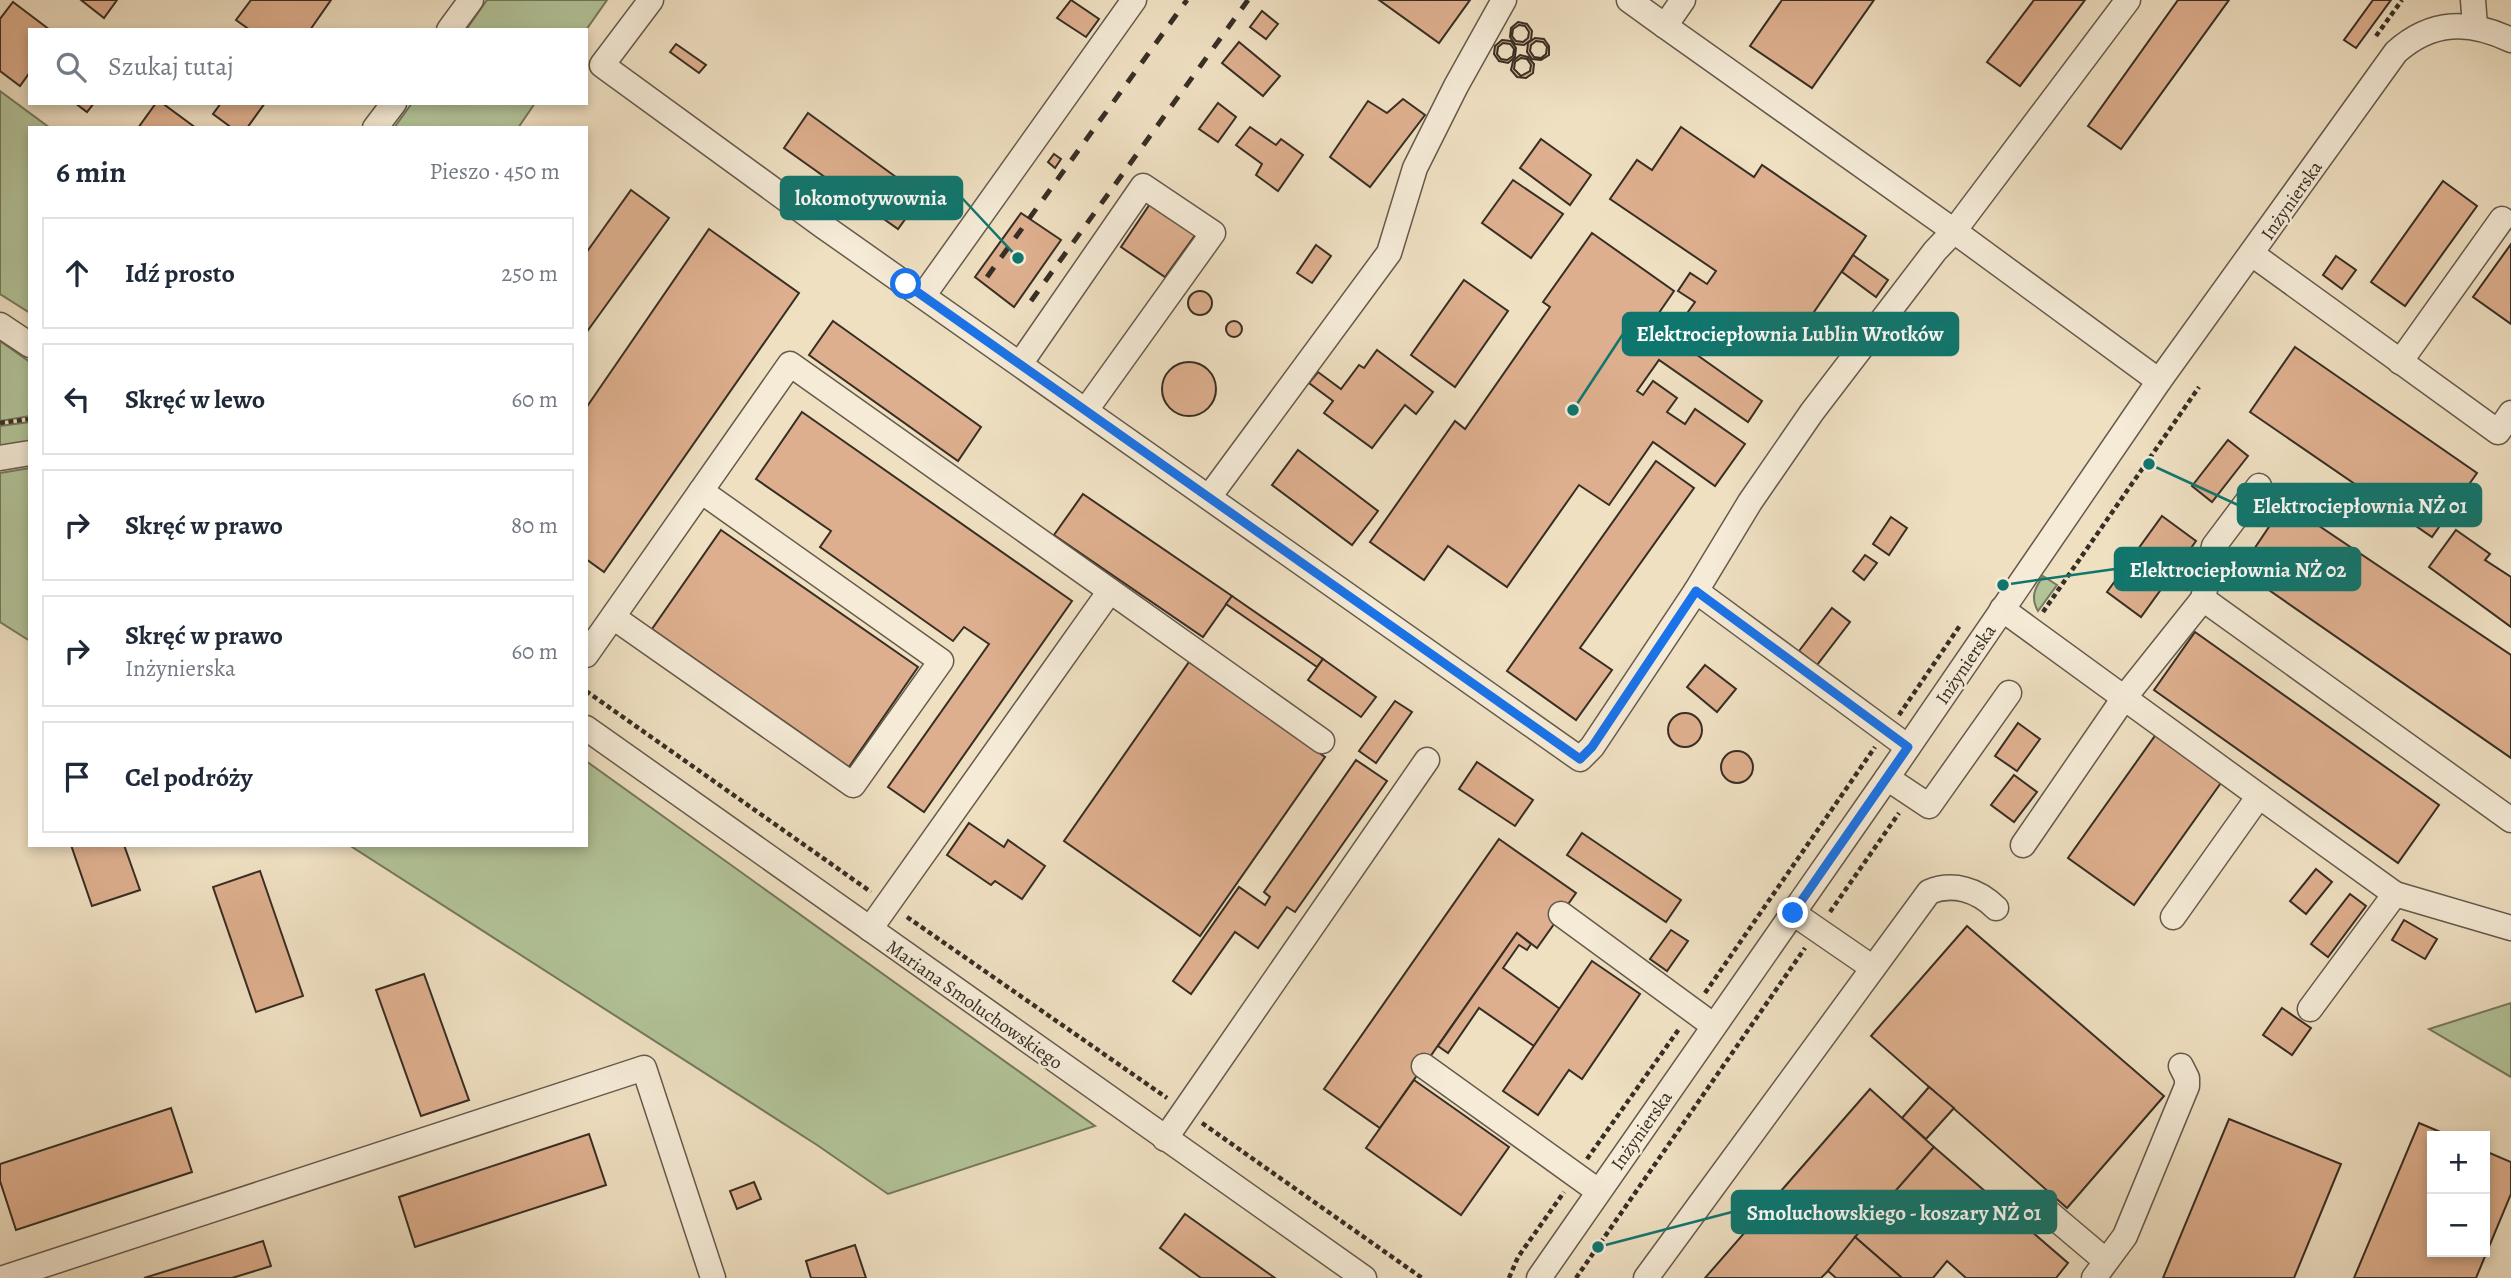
<!DOCTYPE html>
<html lang="pl">
<meta charset="utf-8">
<style>
:root{--surface:#fff;--page:#f6f6f7;--text:#1f2937;--muted:#747a83;--line:#e0e1e3}
body{margin:0;font-family:Alegreya,serif;background:var(--page);color:var(--text)}
.controls{position:absolute;right:21px;bottom:21px;display:grid;overflow:hidden;border-radius:0px;box-shadow:0 4px 10px #0003}
.controls button{width:63px;height:63px;display:grid;place-items:center;padding:0;border:0;border-bottom:2px solid var(--line);background:var(--surface);color:var(--text);font:35px sans-serif}
.stop{position:absolute;width:21px;height:21px;margin:-16px;border:5px solid #1a73e8;border-radius:50%;background:#fff}
.stop.end{background:#1a73e8;border-color:#fff;box-shadow:0 2px 7px #0008}
.list{margin:0;padding:0;list-style:none}
h2{display:flex;justify-content:space-between;align-items:center;height:91px;margin:0;padding:0 28px;font-size:30px}
h2 small{font-size:23px;font-weight:400;color:var(--muted)}
.list li{display:grid;grid-template-columns:46px 1fr auto;gap:21px;align-items:center;box-sizing:border-box;height:112px;margin:0 14px 14px;padding:0 14px;border:2px solid var(--line);border-radius:0px}
.list b{display:block;font-size:26px;white-space:nowrap}
.list p{margin:0;font-size:23px;white-space:nowrap;color:var(--muted)}
.list em{font-size:23px;font-style:normal;color:var(--muted)}
.icon{flex:none;width:38px;height:38px;fill:none;stroke:currentColor;stroke-width:2;stroke-linecap:round;stroke-linejoin:round}
.map{position:relative;flex:none;width:2511px;height:1278px;overflow:hidden}
.search{position:absolute;background:var(--surface);box-shadow:0 4px 10px #0003;left:28px;top:28px;width:560px;height:77px;display:flex;align-items:center;gap:18px;box-sizing:border-box;padding:0 24px;border-radius:0px;color:var(--muted);font-size:26px}
.panel{position:absolute;background:var(--surface);box-shadow:0 4px 10px #0003;left:28px;top:126px;width:560px;height:721px;border-radius:0px}
.map>svg:first-child{display:block}
</style>
<div class="map">
<svg width="2511" height="1278" viewBox="0 0 2511 1278">
<rect width="100%" height="100%" fill="#efe0c2"/>
<filter id="stains"><feTurbulence type="fractalNoise" baseFrequency=".00286" numOctaves="4"/><feColorMatrix values="0 0 0 0 .2 0 0 0 0 .09 0 0 0 0 .02 0 0 0 .5 -.17"/></filter>
<radialGradient id="worn" r=".72"><stop offset=".6" stop-color="#630" stop-opacity="0"/><stop offset="1" stop-color="#630" stop-opacity=".3"/></radialGradient>
<g fill="#b2c398" stroke="#74785e" stroke-width="2">
<path d="M487,0H607L586,30H466Z"/>
<path d="M0,91L50,128H30V313L0,294Z"/>
<path d="M412,103H535L518,128H394Z"/>
<path d="M0,341L30,362V416L0,421Z"/>
<path d="M30,422V442L0,446V426Z"/>
<path d="M30,468V641L0,622V473Z"/>
<path d="M2043,576L2057,585L2038,611C2030,597 2035,588 2043,576Z"/>
<path d="M586,761L1095,1126L888,1194L817,1145L349,845H586Z"/>
<path d="M2511,1003V1077L2429,1029Z"/>
</g>
<g fill="#deaf8e" stroke="#372e25" stroke-width="2" fill-rule="evenodd">
<path d="M81,0H117L104,18Z"/>
<path d="M251,0H331L310,30H250L236,20Z"/>
<path d="M1071,0L1099,19L1086,37L1057,18Z"/>
<path d="M1379,0H1470L1439,43Z"/>
<path d="M1782,0H1874L1812,88L1750,46Z"/>
<path d="M2034,0H2085L2020,86L1987,62Z"/>
<path d="M2178,0H2229L2121,149L2088,126Z"/>
<path d="M2373,0H2391L2356,48L2344,40Z"/>
<path d="M13,2L50,30H30V72L20,86L0,71V19Z"/>
<path d="M1262,11L1278,24L1266,39L1250,27Z"/>
<path d="M1518,22L1527,24L1532,31L1531,40L1524,45L1515,44L1510,37L1511,28ZM1519,25L1525,26L1529,32L1528,38L1523,42L1516,41L1512,36L1513,29Z"/>
<path d="M1535,38L1544,39L1549,46V55L1541,60L1532,59L1527,52L1528,43ZM1536,41L1543,42L1547,47L1546,54L1541,58L1534,57L1530,51L1531,45Z"/>
<path d="M1502,40L1511,41L1516,48L1515,57L1508,63L1499,61L1494,54L1495,46ZM1503,43L1510,44L1514,49L1513,56L1507,60L1501,59L1497,54L1498,47Z"/>
<path d="M1239,42L1280,76L1263,96L1222,63Z"/>
<path d="M676,44L706,65L699,73L670,52Z"/>
<path d="M1520,55L1528,57L1534,64L1533,73L1526,78L1517,77L1511,70L1513,61ZM1521,58L1527,59L1531,65L1530,71L1521,76L1514,69L1515,62Z"/>
<path d="M1403,99L1425,115L1370,187L1330,157L1368,101L1387,113Z"/>
<path d="M75,103H94L87,112Z"/>
<path d="M156,103H162L196,128H138Z"/>
<path d="M221,103H265L247,128H232L213,114Z"/>
<path d="M1218,103L1236,117L1218,142L1199,129Z"/>
<path d="M808,113L922,196L898,229L784,148Z"/>
<path d="M1250,127L1276,145L1281,139L1303,155L1278,191L1256,175L1262,164L1236,145Z"/>
<path d="M1681,127L1754,177L1762,165L1866,236L1792,344L1755,319L1732,352L1683,319L1695,302L1678,291L1690,273L1707,284L1716,271L1610,199L1637,160L1652,170Z"/>
<path d="M1541,139L1591,175L1570,205L1520,168Z"/>
<path d="M1054,154L1061,159L1055,168L1048,162Z"/>
<path d="M1513,180L1563,214L1531,258L1482,223Z"/>
<path d="M2443,181L2477,206L2405,306L2371,282Z"/>
<path d="M631,190L669,218L586,333V253Z"/>
<path d="M1156,195L1201,227L1165,277L1121,247Z"/>
<path d="M1021,213L1061,240L1014,307L975,277Z"/>
<path d="M709,229L799,293L604,572L586,559V408Z"/>
<path d="M1592,233L1674,291L1652,323L1762,401L1748,422L1659,360L1637,391L1643,395L1653,381L1677,398L1667,412L1685,424L1695,409L1745,444L1715,486L1653,442L1609,505L1579,485L1507,587L1448,546L1424,580L1370,542L1455,421L1465,429L1550,307L1543,302Z"/>
<path d="M2511,244V324L2473,297Z"/>
<path d="M1316,245L1331,256L1312,283L1297,273Z"/>
<path d="M1853,255L1888,280L1876,297L1842,272Z"/>
<path d="M2336,256L2356,270L2342,289L2323,275Z"/>
<path d="M1464,280L1508,311L1455,387L1411,355Z"/>
<circle cx="1200" cy="303" r="12"/>
<circle cx="1234" cy="329" r="8"/>
<path d="M833,321L981,427L958,461L809,355Z"/>
<path d="M2295,347L2477,473L2432,537L2250,412Z"/>
<path d="M1377,350L1433,392L1416,414L1405,405L1372,448L1324,413L1333,401L1309,383L1318,372L1341,389L1359,365L1364,368Z"/>
<circle cx="1189" cy="389" r="27"/>
<path d="M802,412L1072,601L924,812L888,787L989,644L964,627L953,641L820,547L831,531L756,479Z"/>
<path d="M2228,440L2248,456L2212,502L2192,486Z"/>
<path d="M1298,450L1378,511L1352,545L1272,485Z"/>
<path d="M1656,461L1694,488L1580,648L1612,670L1576,720L1507,671Z"/>
<path d="M1083,494L1232,596L1203,637L1054,535Z"/>
<path d="M2285,503L2511,655V758L2240,570Z"/>
<path d="M2162,516L2196,541L2141,617L2107,592Z"/>
<path d="M1891,517L1907,528L1889,555L1873,544Z"/>
<path d="M721,530L918,667L849,767L652,629Z"/>
<path d="M2456,530L2490,554L2485,560L2511,577V627L2429,567Z"/>
<path d="M1865,555L1877,563L1864,580L1853,571Z"/>
<path d="M1232,596L1323,659L1317,667L1226,604Z"/>
<path d="M1832,608L1850,622L1817,665L1799,651Z"/>
<path d="M2195,632L2439,805L2398,863L2154,690Z"/>
<path d="M1323,659L1376,697L1361,717L1308,680Z"/>
<path d="M1189,662L1325,757L1200,936L1064,841Z"/>
<path d="M1705,665L1736,689L1717,712L1687,687Z"/>
<path d="M1395,701L1412,712L1376,763L1359,751Z"/>
<circle cx="1685" cy="730" r="17"/>
<path d="M2018,723L2040,739L2017,771L1995,756Z"/>
<path d="M2157,733L2223,780L2134,905L2068,858Z"/>
<circle cx="1737" cy="767" r="16"/>
<path d="M1356,760L1387,781L1295,912L1287,907L1258,948L1235,932L1191,994L1173,981L1239,887L1265,905L1270,897L1264,892Z"/>
<path d="M1477,762L1533,800L1515,826L1459,789Z"/>
<path d="M2014,775L2037,792L2014,822L1991,805Z"/>
<path d="M969,823L1004,847L1008,840L1045,866L1022,899L995,881L991,885L947,855Z"/>
<path d="M1582,833L1681,900L1666,922L1567,855Z"/>
<path d="M1499,839L1576,893L1537,948L1517,933L1380,1128L1324,1089Z"/>
<path d="M71,845H124L140,890L92,906Z"/>
<path d="M2316,869L2332,882L2306,914L2290,901Z"/>
<path d="M260,871L303,996L256,1012L213,887Z"/>
<path d="M2350,894L2366,906L2328,957L2311,944Z"/>
<path d="M2404,920L2437,939L2425,959L2392,940Z"/>
<path d="M1967,926L2164,1096L2067,1208L1871,1036Z"/>
<path d="M1671,930L1688,941L1667,971L1650,959Z"/>
<path d="M1517,933L1531,944L1527,950L1519,945L1503,968L1560,1009L1534,1046L1479,1008L1448,1053L1438,1046Z"/>
<path d="M1592,961L1640,994L1582,1079L1569,1070L1538,1115L1503,1091Z"/>
<path d="M424,974L469,1100L421,1116L376,990Z"/>
<path d="M2282,1008L2311,1028L2292,1055L2263,1035Z"/>
<path d="M1414,1080L1509,1147L1461,1215L1366,1148Z"/>
<path d="M1929,1087L1954,1108L1926,1139L1902,1118Z"/>
<path d="M1870,1089L1934,1147L1828,1271L1821,1278H1705Z"/>
<path d="M171,1108L192,1172L16,1230L0,1181V1164Z"/>
<path d="M2229,1119L2341,1164L2294,1278H2163Z"/>
<path d="M2419,1123L2450,1136H2432V1252H2485V1151L2511,1162V1194L2476,1278H2354Z"/>
<path d="M589,1134L606,1185L415,1247L399,1197Z"/>
<path d="M1934,1147L2068,1263L2056,1278H1966L1947,1261L1933,1278H1902L1855,1237Z"/>
<path d="M754,1182L761,1199L737,1209L730,1191Z"/>
<path d="M1185,1214L1275,1278H1201L1160,1248Z"/>
<path d="M1855,1237L1902,1278H1836L1828,1271Z"/>
<path d="M263,1241L271,1266L232,1278H144Z"/>
<path d="M855,1245L866,1278H811L806,1261Z"/>
</g>
<g fill="none" stroke-linecap="round" stroke-linejoin="round">
<defs>
<g id="minor">
<path d="M651,0L602,65L823,226L1580,759L1592,747L1696,591L1908,747"/>
<path d="M1629,0L1665,26L1683,0"/>
<path d="M2473,0L2475,26"/>
<path d="M1665,26L1954,231L2128,0"/>
<path d="M449,30L471,0"/>
<path d="M375,128L394,103"/>
<path d="M2252,254L2498,432L2511,413"/>
<path d="M923,296L1134,0"/>
<path d="M0,325L30,345"/>
<path d="M2400,362L2502,219"/>
<path d="M1020,364L1143,186L1213,233L1086,410"/>
<path d="M0,458L30,453"/>
<path d="M2259,486L2214,546L2203,599L2511,820"/>
<path d="M1209,497L1389,253L1415,168L1456,86L1504,0"/>
<path d="M1696,591L1750,502L1812,412L1935,251L1954,231L2159,381"/>
<path d="M2002,609L2259,796L2173,917"/>
<path d="M613,617L853,785L941,661L701,491"/>
<path d="M586,655L790,364L1322,741"/>
<path d="M586,728L1364,1278"/>
<path d="M1887,778L1929,806L2009,693"/>
<path d="M2259,796L2395,894L2310,1009"/>
<path d="M2023,845L2124,698L2203,599"/>
<path d="M2395,894L2511,928"/>
<path d="M1793,913L1873,968"/>
<path d="M1561,914L1714,1026"/>
<path d="M870,929L1110,591"/>
<path d="M1424,1066L1598,1191"/>
<path d="M1165,1139L1427,760"/>
<path d="M2042,1207L2106,1261"/>
<path d="M4,1278L644,1068L713,1278"/>
<path d="M1539,1278L1887,778L2159,381L2396,52C2432,20 2469,20 2511,40"/>
<path d="M1646,1278L1929,892C1953,882 1978,890 1996,908"/>
<path d="M2094,1278L2125,1236L2187,1086V1078L2181,1066"/>
</g>
</defs>
<use href="#minor" stroke="#655a4c" stroke-width="27"/>
<g stroke="#372e25" stroke-width="4.5" stroke-dasharray="5 3.5" stroke-linecap="butt">
<path d="M2376,36L2402,0"/>
<path d="M0,423L30,419"/>
<path d="M2043,612L2199,387"/>
<path d="M586,691L871,892"/>
<path d="M1899,715L1961,624"/>
<path d="M1830,912L1899,813"/>
<path d="M907,917L1167,1098"/>
<path d="M1705,993L1875,747"/>
<path d="M1202,1123L1422,1278"/>
<path d="M1587,1159L1679,1029"/>
<path d="M1509,1278L1518,1257L1564,1192"/>
<path d="M1576,1278L1805,948"/>
</g>
<use href="#minor" stroke="#f5ebd7" stroke-width="24"/>
<g stroke="#372e25" stroke-width="5" stroke-dasharray="12 12" stroke-linecap="butt">
<path d="M987,277L1187,0"/>
<path d="M1031,301L1248,0"/>
</g>
</g>
<g fill="none" stroke-linecap="round" stroke-linejoin="round">
<path stroke="#1a73e8" stroke-width="9" d="M906,284L1580,759L1592,747L1696,591L1908,747L1793,913"/>
</g>
<g text-anchor="middle" stroke-width="5" stroke-linejoin="round" paint-order="stroke">
<g font-size="19" fill="#372e25" stroke="#f5ebd7">
<text transform="translate(2291 200) rotate(-55)" y="7">Inżynierska</text>
<text transform="translate(1965 664) rotate(-56)" y="7">Inżynierska</text>
<text transform="translate(975 1004) rotate(35)" y="7">Mariana Smoluchowskiego</text>
<text transform="translate(1641 1130) rotate(-55)" y="7">Inżynierska</text>
</g>
</g>
<path fill="none" stroke="#0f766e" stroke-width="2.5" d="M1018 258L962 198M1573 410L1623 334M2149 464L2238 505M2003 585L2115 569M1598 1247L1732 1212"/>
<g fill="#0f766e" stroke="#f5ebd7" stroke-width="2.5">
<circle cx="1018" cy="258" r="7"/>
<circle cx="1573" cy="410" r="7"/>
<circle cx="2149" cy="464" r="7"/>
<circle cx="2003" cy="585" r="7"/>
<circle cx="1598" cy="1247" r="7"/>
</g>
<g fill="#0f766e" stroke="#0f766e" stroke-width="2.5">
<rect x="781" y="177" width="181" height="42" rx="7"/>
<rect x="1623" y="313" width="335" height="42" rx="7"/>
<rect x="2238" y="484" width="243" height="42" rx="7"/>
<rect x="2115" y="548" width="245" height="42" rx="7"/>
<rect x="1732" y="1191" width="324" height="42" rx="7"/>
</g>
<g font-size="21" text-anchor="middle" font-weight="bold" fill="#fff">
<text x="871" y="205">lokomotywownia</text>
<text x="1790" y="341">Elektrociepłownia Lublin Wrotków</text>
<text x="2360" y="513">Elektrociepłownia NŻ 01</text>
<text x="2238" y="577">Elektrociepłownia NŻ 02</text>
<text x="1894" y="1220">Smoluchowskiego - koszary NŻ 01</text>
</g>
<rect width="100%" height="100%" filter="url(#stains)"/>
<rect width="100%" height="100%" fill="url(#worn)"/>
</svg>
<div class="controls">
<button>+</button>
<button>−</button>
</div>
<div class="stop" style="left:906px;top:284px"></div>
<div class="stop end" style="left:1793px;top:913px"></div>
<div class="search"><svg class="icon" aria-label="search" viewBox="0 0 24 24"><circle cx="10" cy="10" r="6"/><path d="M15 15l6 6"/></svg>Szukaj tutaj</div>
<section class="panel">
<h2>6 min<small>Pieszo · 450 m</small></h2>
<ul class="list">
<li><svg class="icon" aria-label="ahead" viewBox="0 0 24 24"><path d="M12 20V5M6 11l6-6 6 6"/></svg><div><b>Idź prosto</b></div><em>250 m</em></li>
<li><svg class="icon" aria-label="left" viewBox="0 0 24 24"><path d="M17 20v-9H6M10 6l-5 5 5 5"/></svg><div><b>Skręć w lewo</b></div><em>60 m</em></li>
<li><svg class="icon" aria-label="right" viewBox="0 0 24 24"><path d="M7 20v-9h11M14 6l5 5-5 5"/></svg><div><b>Skręć w prawo</b></div><em>80 m</em></li>
<li><svg class="icon" aria-label="right" viewBox="0 0 24 24"><path d="M7 20v-9h11M14 6l5 5-5 5"/></svg><div><b>Skręć w prawo</b><p>Inżynierska</p></div><em>60 m</em></li>
<li><svg class="icon" aria-label="arrive" viewBox="0 0 24 24"><path d="M6 21V4h12l-3 4 3 4H6"/></svg><div><b>Cel podróży</b></div></li>
</ul>
</section>
</div>
